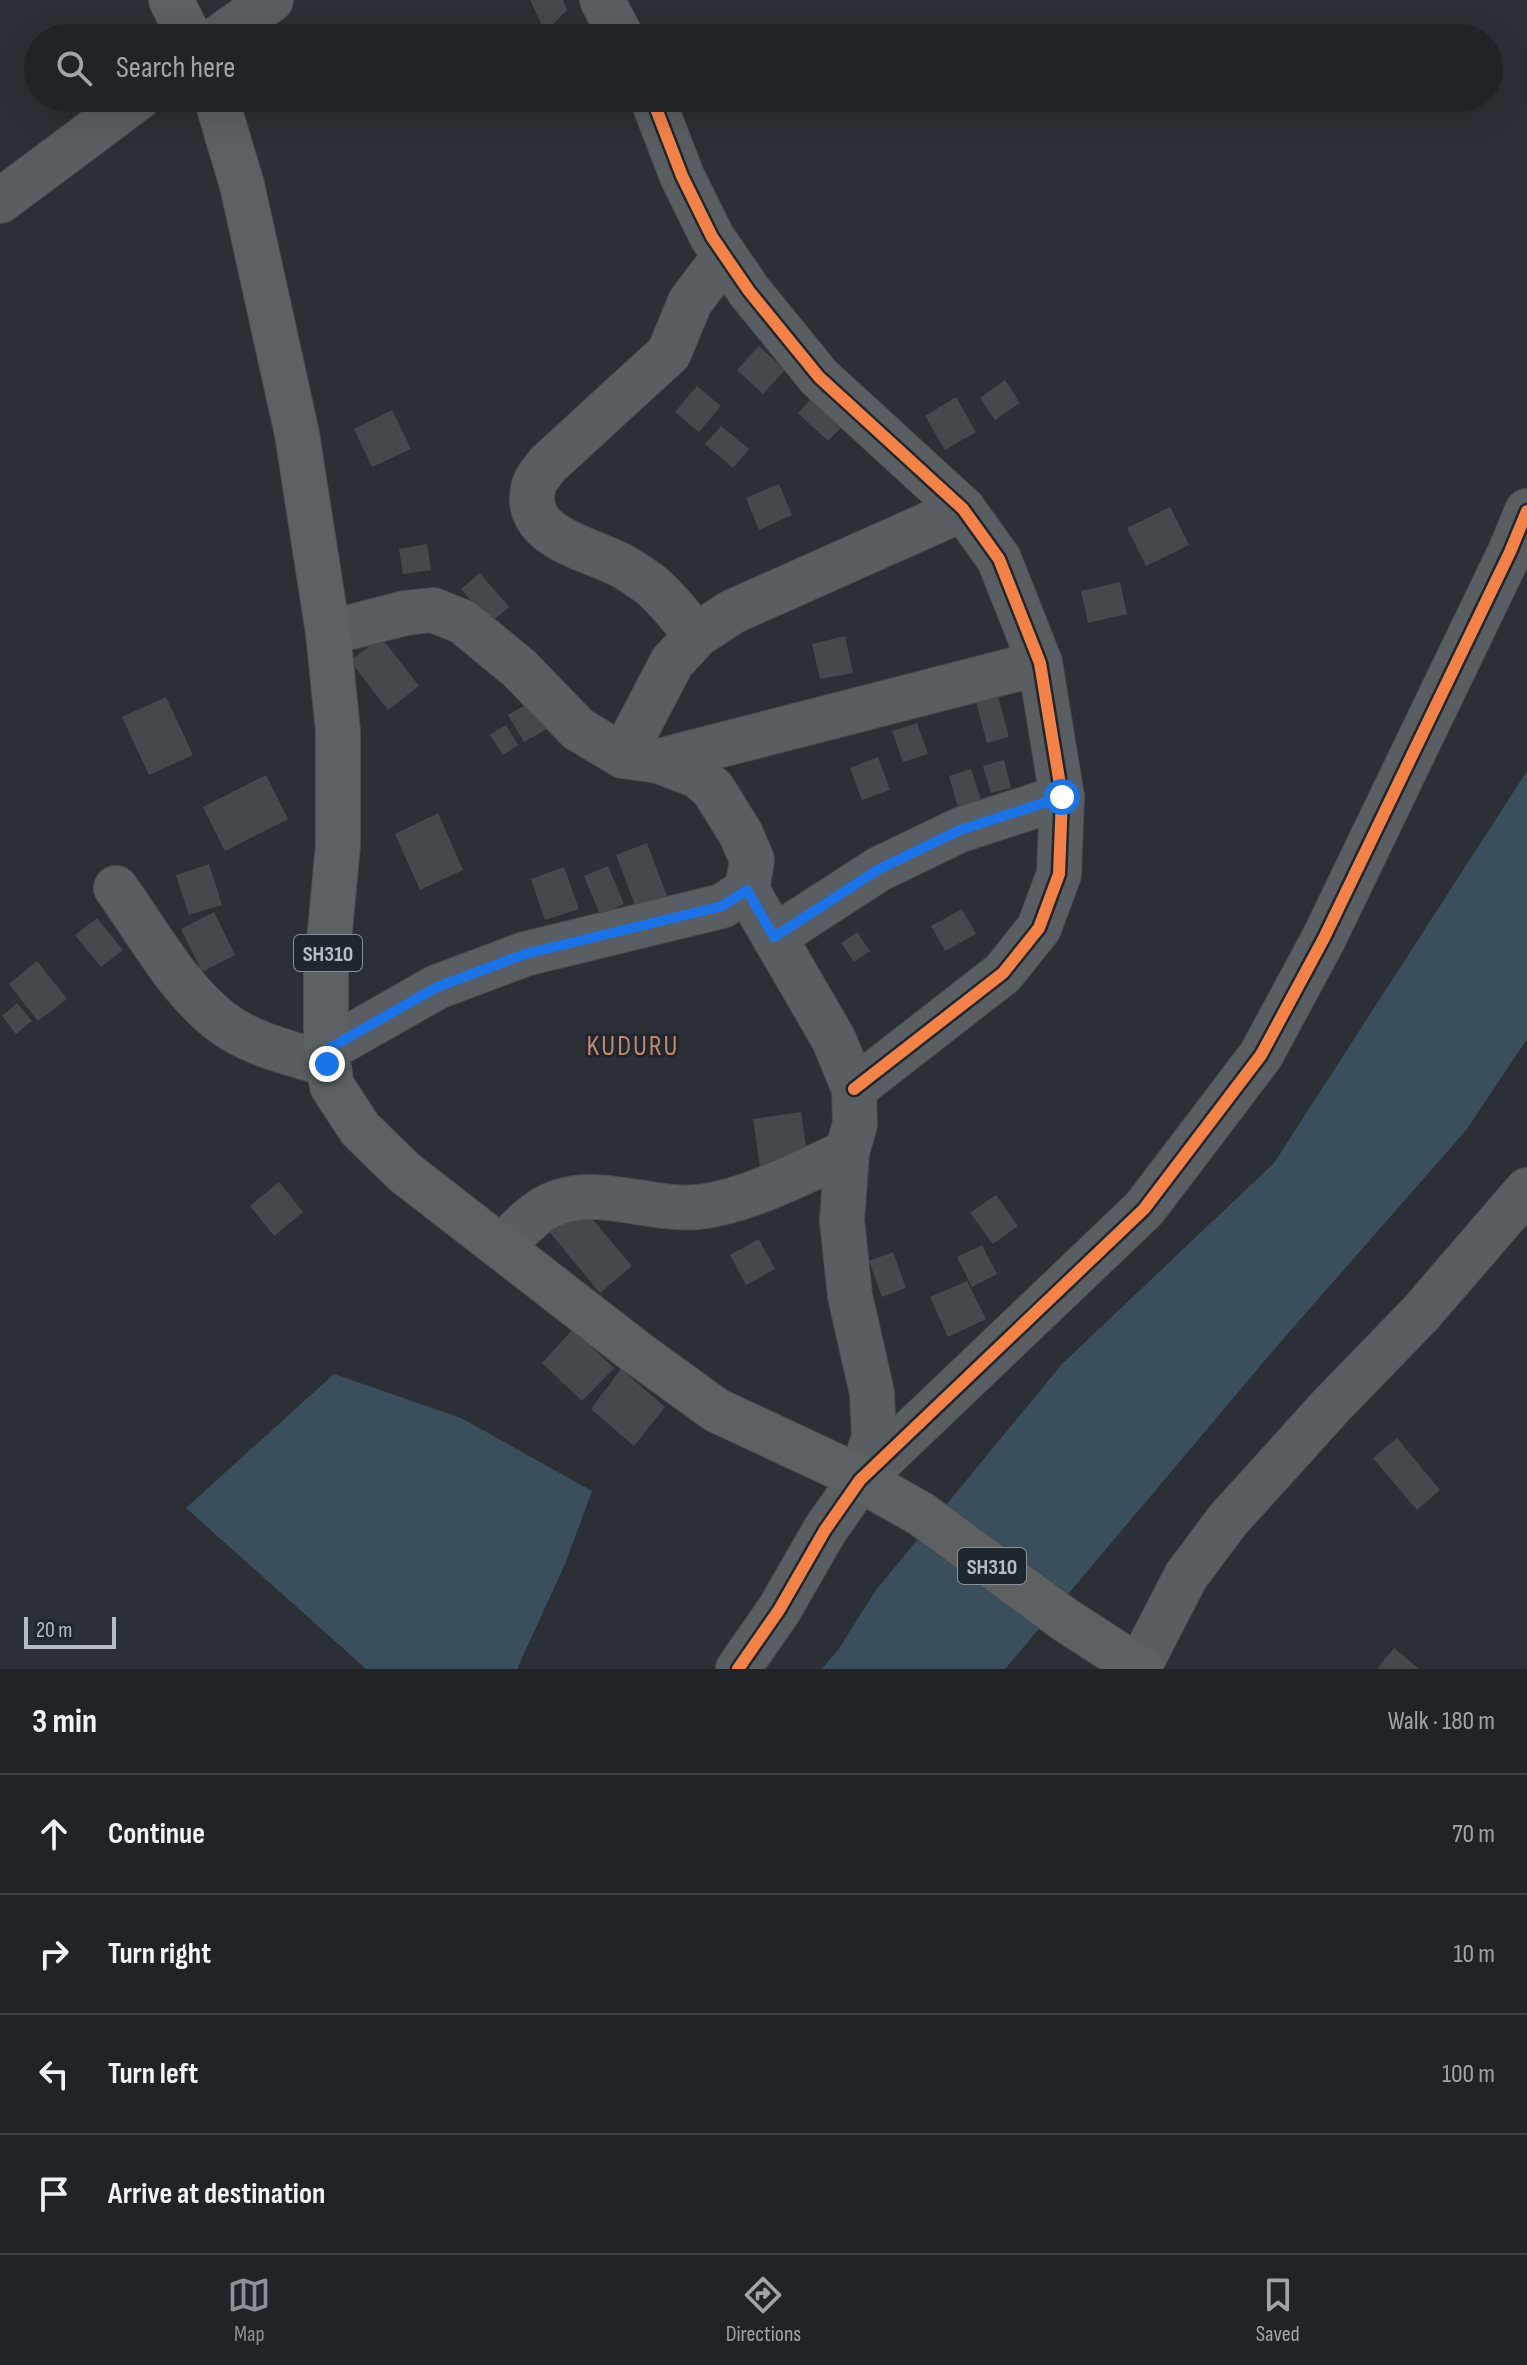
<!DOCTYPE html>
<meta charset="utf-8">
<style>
:root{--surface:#202428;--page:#2d3034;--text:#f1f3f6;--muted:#a2a4a8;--line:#3d4145;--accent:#8c9099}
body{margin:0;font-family:"Sofia Sans Condensed",sans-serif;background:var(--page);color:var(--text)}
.scale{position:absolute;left:24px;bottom:20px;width:92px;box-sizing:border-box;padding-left:8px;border:4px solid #b4bdc5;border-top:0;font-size:22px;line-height:28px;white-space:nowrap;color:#b4bdc5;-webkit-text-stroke:6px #1e272e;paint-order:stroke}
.stop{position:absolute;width:24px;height:24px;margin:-18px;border:6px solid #1a73e8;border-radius:50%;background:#fff}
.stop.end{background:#1a73e8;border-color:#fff;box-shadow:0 2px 8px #0008}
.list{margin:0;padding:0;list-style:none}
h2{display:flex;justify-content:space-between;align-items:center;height:104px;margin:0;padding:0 32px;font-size:34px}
h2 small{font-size:26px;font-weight:400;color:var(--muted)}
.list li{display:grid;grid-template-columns:52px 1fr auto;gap:24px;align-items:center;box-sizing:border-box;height:120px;padding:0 32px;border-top:2px solid var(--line)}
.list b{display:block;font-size:30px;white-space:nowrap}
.list em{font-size:26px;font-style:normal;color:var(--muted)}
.icon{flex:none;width:44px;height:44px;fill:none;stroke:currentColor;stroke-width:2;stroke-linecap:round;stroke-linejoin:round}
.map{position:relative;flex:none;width:1527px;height:1669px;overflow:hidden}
.search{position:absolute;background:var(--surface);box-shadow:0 8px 32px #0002;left:24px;right:24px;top:24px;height:88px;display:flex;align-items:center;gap:20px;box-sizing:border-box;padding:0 28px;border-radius:44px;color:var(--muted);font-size:30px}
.sheet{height:584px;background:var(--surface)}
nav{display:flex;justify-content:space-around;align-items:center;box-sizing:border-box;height:112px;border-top:2px solid var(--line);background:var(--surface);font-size:22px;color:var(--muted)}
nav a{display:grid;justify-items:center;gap:4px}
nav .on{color:var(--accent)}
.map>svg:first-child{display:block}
</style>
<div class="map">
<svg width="1527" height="1669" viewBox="0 0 1527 1669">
<rect width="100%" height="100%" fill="#2a3035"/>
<g fill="#3b4e5c">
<path d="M1527,771V1039L1467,1129L1277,1346L1005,1669H822L838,1650L876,1590L1062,1364L1274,1163Z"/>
<path d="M334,1374L461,1418L592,1491L565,1564L517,1669H366L186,1508Z"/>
</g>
<g fill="#44494e">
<path d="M530,0H563L567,10L545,32Z"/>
<path d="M759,346L785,370L763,394L737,370Z"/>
<path d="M1005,380L1020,403L995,420L980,398Z"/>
<path d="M697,386L721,406L699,432L675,412Z"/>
<path d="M820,389L850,418L828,441L798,413Z"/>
<path d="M956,397L976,432L945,450L925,416Z"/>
<path d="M392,410L411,449L372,467L354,429Z"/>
<path d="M721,426L749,449L733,468L705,444Z"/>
<path d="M779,484L792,515L759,530L746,498Z"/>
<path d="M1170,507L1189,545L1146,566L1127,528Z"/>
<path d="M427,544L431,570L403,574L399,549Z"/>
<path d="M480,573L509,607L490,623L461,589Z"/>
<path d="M1120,582L1127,614L1088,623L1081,591Z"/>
<path d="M845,636L853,673L820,679L812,644Z"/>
<path d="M381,637L419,686L388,710L350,661Z"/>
<path d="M998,696L1009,737L987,743L976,702Z"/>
<path d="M166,697L193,755L149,775L122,717Z"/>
<path d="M534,700L550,727L524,742L508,715Z"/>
<path d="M917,723L928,754L903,762L892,731Z"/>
<path d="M506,725L518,745L503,755L490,735Z"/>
<path d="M878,757L890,790L862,800L850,768Z"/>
<path d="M1004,760L1011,788L991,793L983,766Z"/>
<path d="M971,769L981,800L958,807L949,776Z"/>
<path d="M266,775L288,819L225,851L203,807Z"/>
<path d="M438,813L463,870L420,890L395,834Z"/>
<path d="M647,843L668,899L637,910L616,855Z"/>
<path d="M209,864L222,905L189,915L176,875Z"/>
<path d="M608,866L624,904L600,915L584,876Z"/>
<path d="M564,867L579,909L545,920L531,879Z"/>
<path d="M962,909L976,934L945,951L931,926Z"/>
<path d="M214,912L235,955L202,972L181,929Z"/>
<path d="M97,918L123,950L101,967L75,935Z"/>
<path d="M857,932L870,951L854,962L841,943Z"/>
<path d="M37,961L67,999L38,1021L9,984Z"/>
<path d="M17,1003L32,1021L16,1034L2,1016Z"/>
<path d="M801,1112L808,1160L760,1167L753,1119Z"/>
<path d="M279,1182L303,1212L274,1236L250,1206Z"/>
<path d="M996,1195L1018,1226L993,1244L970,1213Z"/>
<path d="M578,1202L632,1266L600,1293L547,1229Z"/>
<path d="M759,1239L775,1269L746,1285L730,1255Z"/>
<path d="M982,1245L997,1274L972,1287L957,1257Z"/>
<path d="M893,1252L906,1288L882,1297L869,1261Z"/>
<path d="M967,1281L986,1319L948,1337L930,1297Z"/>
<path d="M573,1329L614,1368L582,1401L542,1363Z"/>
<path d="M621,1369L665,1407L634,1446L591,1409Z"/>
<path d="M1397,1438L1440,1490L1417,1510L1373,1458Z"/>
<path d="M1394,1648L1419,1669H1377Z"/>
</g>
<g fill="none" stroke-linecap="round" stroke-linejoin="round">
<defs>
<g id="minor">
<path d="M602,0L622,38"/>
<path d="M218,38L271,0"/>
<path d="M652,98L682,176L712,237L725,256L749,291L819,377L963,509L999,559L1040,663L1062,797L1059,874L1039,928L1003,973L854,1089"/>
<path d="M0,201L138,98"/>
<path d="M697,635C682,619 668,599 651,585C640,577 626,567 614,562C582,547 520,534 534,485C536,478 543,471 547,465L669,353L690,302L725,256"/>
<path d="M623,756L672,662L697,635L732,612L963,509"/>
<path d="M659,761L1040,663"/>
<path d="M116,888C147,931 177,987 219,1020C249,1044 290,1053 327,1064"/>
<path d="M747,890L834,1040L854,1089L855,1124L847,1152L842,1220L850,1296L872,1393L874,1437L860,1480"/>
<path d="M774,937L879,869L960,830L1062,797"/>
<path d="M326,1050L437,987L525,954L722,906L747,890L752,860L741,834L713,789L698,776L659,761L623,756L578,729L520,669L463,622L433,610L405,613L328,633"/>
<path d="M501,1247C515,1234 530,1216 547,1207C593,1182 649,1212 698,1207C746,1202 803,1172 847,1152"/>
<path d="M1139,1667L1186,1576L1227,1521L1330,1407L1421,1313L1527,1190"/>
<path d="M738,1669L779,1610L825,1530L860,1480L1144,1209L1261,1055L1324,938L1510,552L1527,511"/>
</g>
<g id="major">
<path d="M171,0L190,38"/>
<path d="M216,98L242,185L297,434L328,633L338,731V845L326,973V1050L332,1086L360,1129L404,1172L636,1352L716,1410L838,1467L921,1514L1064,1619L1141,1669"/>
</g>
</defs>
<use href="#minor" stroke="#484c50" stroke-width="46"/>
<use href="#major" stroke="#474d52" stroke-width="46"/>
<use href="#minor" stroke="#595e63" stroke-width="44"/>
<use href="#major" stroke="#5c6164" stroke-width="44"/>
<defs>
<g id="cycleway">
<path d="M652,98L682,176L712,237L725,256L749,291L819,377L963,509L999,559L1040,663L1062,797L1059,874L1039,928L1003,973L854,1089"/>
<path d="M738,1669L779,1610L825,1530L860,1480L1144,1209L1261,1055L1324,938L1510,552L1527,511"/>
</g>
</defs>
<use href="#cycleway" stroke="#1e272e" stroke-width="17"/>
<use href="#cycleway" stroke="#f48246" stroke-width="12"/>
</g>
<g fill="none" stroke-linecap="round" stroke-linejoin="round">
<path stroke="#1a73e8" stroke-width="10" d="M327,1064L326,1050L437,987L525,954L722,906L747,890L774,937L879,869L960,830L1062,797"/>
</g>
<g text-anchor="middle" stroke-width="6" stroke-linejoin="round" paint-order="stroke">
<g fill="#1e272e" stroke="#879098" stroke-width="2">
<rect x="294" y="935" width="68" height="36" rx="6"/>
<rect x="958" y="1548" width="68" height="36" rx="6"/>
</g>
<g font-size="22" font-weight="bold" fill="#b4bdc5">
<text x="328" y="961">SH310</text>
<text x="992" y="1574">SH310</text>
</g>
<g font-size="28" letter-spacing="2" fill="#c7876d" stroke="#1e272e">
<text x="633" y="1055">KUDURU</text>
</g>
</g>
</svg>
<div class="scale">20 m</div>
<div class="stop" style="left:1062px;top:797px"></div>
<div class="stop end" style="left:327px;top:1064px"></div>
<div class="search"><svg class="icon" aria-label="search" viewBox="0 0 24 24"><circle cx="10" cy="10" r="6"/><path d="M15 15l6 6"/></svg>Search here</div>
</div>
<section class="sheet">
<h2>3 min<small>Walk · 180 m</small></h2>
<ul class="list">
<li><svg class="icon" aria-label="ahead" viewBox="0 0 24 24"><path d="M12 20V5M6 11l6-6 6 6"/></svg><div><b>Continue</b></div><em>70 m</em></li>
<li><svg class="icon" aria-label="right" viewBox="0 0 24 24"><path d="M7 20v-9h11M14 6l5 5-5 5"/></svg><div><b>Turn right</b></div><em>10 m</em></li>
<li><svg class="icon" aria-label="left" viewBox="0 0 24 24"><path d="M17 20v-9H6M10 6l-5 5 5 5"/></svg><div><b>Turn left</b></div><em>100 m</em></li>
<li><svg class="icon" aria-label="arrive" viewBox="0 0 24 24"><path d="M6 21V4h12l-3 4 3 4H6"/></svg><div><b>Arrive at destination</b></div></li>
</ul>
</section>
<nav>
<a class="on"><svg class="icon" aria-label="map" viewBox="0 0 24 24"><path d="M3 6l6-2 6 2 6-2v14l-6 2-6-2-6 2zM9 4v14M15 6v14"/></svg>Map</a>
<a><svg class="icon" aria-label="directions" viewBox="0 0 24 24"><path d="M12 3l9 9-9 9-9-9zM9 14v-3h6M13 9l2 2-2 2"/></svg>Directions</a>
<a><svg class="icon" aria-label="saved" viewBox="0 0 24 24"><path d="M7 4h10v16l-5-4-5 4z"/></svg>Saved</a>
</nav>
